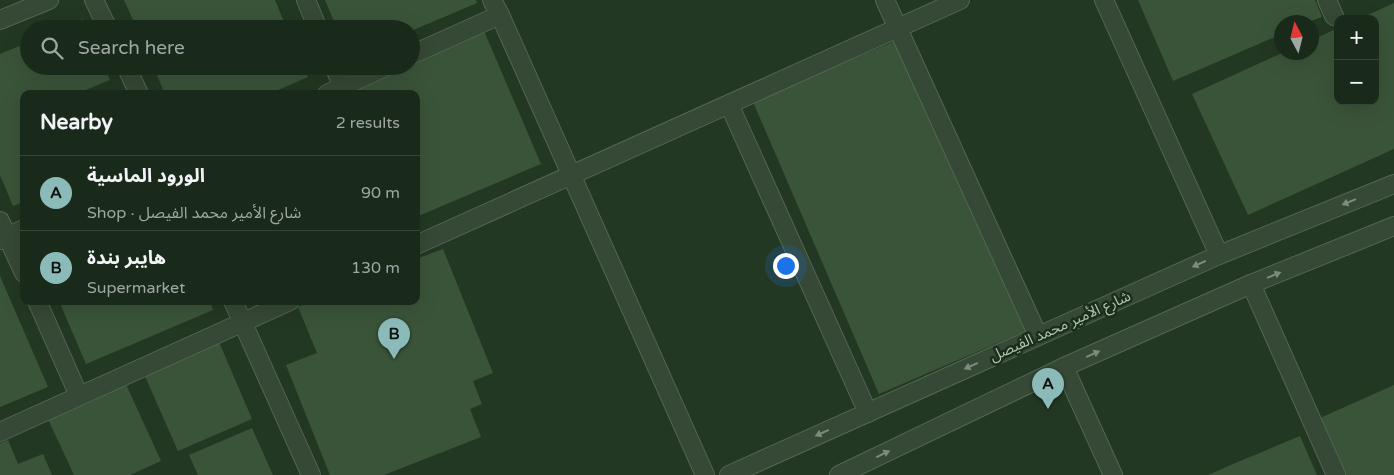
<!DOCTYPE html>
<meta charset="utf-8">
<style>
:root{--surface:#1a2a1a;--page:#273627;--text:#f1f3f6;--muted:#9fa7a2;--line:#384639;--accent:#8bbbb9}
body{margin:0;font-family:"Varela Round","Noto Sans Arabic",sans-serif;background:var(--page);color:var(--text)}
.controls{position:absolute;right:15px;top:15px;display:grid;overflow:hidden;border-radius:10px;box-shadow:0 5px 20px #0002}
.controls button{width:45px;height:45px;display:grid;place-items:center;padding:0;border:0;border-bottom:1px solid var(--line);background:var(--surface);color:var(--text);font:25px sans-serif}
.compass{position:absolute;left:1274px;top:15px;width:45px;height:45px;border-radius:50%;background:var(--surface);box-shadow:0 5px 20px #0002;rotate:353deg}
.you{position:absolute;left:785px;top:265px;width:18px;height:18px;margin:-12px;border:4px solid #fff;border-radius:50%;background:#1a73e8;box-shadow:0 0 0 8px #1a73e833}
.badge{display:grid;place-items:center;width:32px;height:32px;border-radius:50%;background:var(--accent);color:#111;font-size:16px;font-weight:700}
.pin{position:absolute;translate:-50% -41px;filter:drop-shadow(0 1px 2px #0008)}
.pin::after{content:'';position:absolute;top:26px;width:18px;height:15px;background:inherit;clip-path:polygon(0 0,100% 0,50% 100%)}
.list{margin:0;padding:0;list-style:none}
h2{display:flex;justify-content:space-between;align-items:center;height:65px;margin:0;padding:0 20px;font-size:21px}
h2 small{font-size:16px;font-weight:400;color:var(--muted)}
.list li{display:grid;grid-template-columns:32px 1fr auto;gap:15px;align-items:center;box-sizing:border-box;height:75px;padding:0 20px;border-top:1px solid var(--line)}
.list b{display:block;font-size:19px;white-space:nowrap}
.list p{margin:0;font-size:16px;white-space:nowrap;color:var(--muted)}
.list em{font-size:16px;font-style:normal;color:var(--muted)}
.icon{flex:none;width:28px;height:28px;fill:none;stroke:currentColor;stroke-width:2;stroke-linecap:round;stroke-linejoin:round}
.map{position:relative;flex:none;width:1394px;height:475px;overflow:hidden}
.search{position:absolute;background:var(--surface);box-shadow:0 5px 20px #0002;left:20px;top:20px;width:400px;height:55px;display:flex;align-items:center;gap:12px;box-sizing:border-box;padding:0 18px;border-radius:28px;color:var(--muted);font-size:19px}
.panel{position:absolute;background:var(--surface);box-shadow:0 5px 20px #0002;left:20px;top:90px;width:400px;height:215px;border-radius:10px}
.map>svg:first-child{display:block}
</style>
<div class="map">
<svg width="1394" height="475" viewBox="0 0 1394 475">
<rect width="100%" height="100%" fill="#233822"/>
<g fill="#3a5439">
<path d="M124,0H275L287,29H137Z"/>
<path d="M325,0H476L477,3L411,31V29H337Z"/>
<path d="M1138,0H1315L1322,17L1308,22H1282V34L1173,81Z"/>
<path d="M1394,3V149L1248,215L1192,94L1284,52H1312V40L1338,28V101H1375V19H1359Z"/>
<path d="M83,19L88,29H60Z"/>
<path d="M484,31L541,164L416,217V94H360L356,86L401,66H411V62Z"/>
<path d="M902,38L1028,330L879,394L753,102Z"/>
<path d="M29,42V66H104L110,80L76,94H24V202L13,206L0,175V54Z"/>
<path d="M153,66H304L308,77L269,94H165Z"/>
<path d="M443,249L493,373L473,381L482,404L470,409L481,437L384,475H330L286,365L317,353L298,307L312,301H416V259Z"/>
<path d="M0,276L48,387L0,407Z"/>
<path d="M59,301H210L213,310L86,364Z"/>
<path d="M219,342L252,419L178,451L144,374Z"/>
<path d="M125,382L161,461L130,475H74L47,417Z"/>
<path d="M1394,385V475H1346L1320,418Z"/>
<path d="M252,428L273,475H198L189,455Z"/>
<path d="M1300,436L1317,475H1208L1233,464Z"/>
<path d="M8,440L18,464L43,454L52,475H0V443Z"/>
</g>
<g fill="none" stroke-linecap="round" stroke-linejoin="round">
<defs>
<g id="minor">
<path d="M94,0L108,29"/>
<path d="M306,0L318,29"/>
<path d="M492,0L500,15L705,475"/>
<path d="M885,0L1038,336"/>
<path d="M1104,0L1219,255"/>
<path d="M1327,0L1334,16"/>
<path d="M0,20L49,0"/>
<path d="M411,55L500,15"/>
<path d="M126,66L139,94"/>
<path d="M334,66L346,94"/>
<path d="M327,94L387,66"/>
<path d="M729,104L868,413"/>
<path d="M0,221L24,273"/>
<path d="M0,240L24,229"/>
<path d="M416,245L960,0"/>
<path d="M1251,284L1336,475"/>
<path d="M37,301L79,396"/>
<path d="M233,301L311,475"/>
<path d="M1064,367L1113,475"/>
<path d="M0,432L290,301"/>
<path d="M729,475L1219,255L1394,184"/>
<path d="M839,475L1064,367L1251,284L1394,226"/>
</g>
</defs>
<use href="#minor" stroke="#536654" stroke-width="20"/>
<use href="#minor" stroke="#364836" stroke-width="18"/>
</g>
<defs><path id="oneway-solid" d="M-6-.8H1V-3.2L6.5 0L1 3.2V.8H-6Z" transform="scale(1.25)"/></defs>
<g fill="#798d7a">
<use href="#oneway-solid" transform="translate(1349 202) rotate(158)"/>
<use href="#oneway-solid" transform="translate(1199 264) rotate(156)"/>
<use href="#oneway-solid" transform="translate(1274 275) rotate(-22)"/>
<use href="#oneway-solid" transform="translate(1093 354) rotate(-24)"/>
<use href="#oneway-solid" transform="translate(971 366) rotate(156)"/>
<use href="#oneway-solid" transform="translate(822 433) rotate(156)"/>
<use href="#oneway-solid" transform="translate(883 454) rotate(-26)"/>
</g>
<g text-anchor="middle" stroke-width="5" stroke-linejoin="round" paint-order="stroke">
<g font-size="15" fill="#b0c5b1" stroke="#1b2d1b">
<text transform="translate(1060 326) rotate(-24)" y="5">شارع الأمير محمد الفيصل</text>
</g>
</g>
</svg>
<div class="controls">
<button>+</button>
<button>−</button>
</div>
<svg class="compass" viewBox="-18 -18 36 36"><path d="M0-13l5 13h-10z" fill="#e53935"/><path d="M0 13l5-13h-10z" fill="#9fa7a2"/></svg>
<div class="you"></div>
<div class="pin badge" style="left:1048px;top:409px">A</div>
<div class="pin badge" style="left:394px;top:359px">B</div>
<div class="search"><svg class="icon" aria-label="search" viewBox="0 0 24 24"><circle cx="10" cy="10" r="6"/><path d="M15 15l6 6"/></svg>Search here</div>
<section class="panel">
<h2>Nearby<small>2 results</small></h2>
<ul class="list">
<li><span class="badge">A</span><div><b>الورود الماسية</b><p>Shop · شارع الأمير محمد الفيصل</p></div><em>90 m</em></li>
<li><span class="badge">B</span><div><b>هايبر بندة</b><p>Supermarket</p></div><em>130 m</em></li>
</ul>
</section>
</div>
